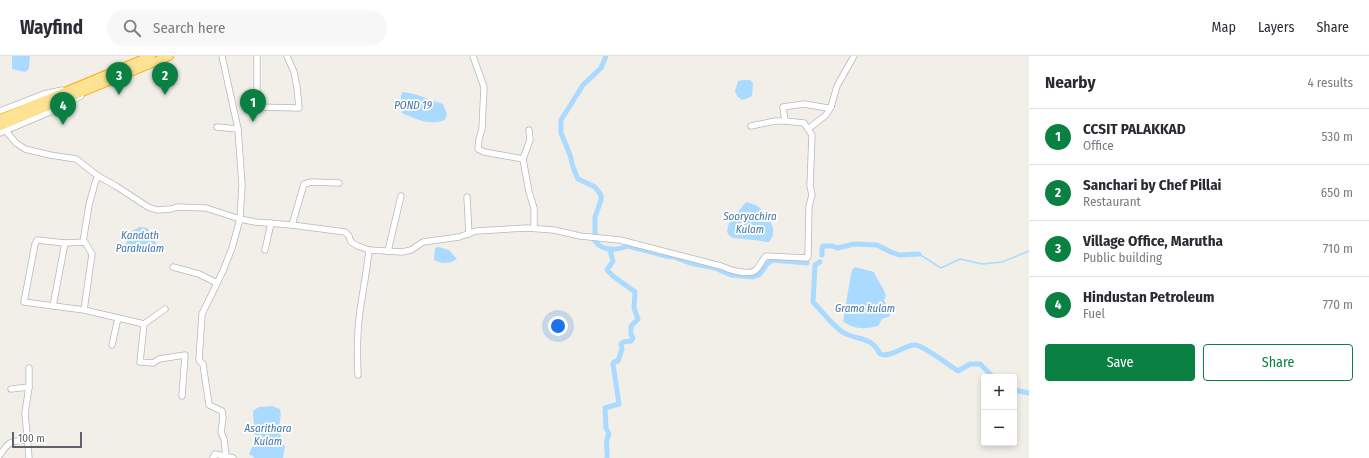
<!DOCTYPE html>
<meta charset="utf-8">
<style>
:root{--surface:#fff;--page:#f7f7f7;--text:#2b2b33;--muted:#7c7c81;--line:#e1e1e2;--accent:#0b8043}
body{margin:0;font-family:"Fira Sans Condensed",sans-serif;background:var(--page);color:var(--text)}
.controls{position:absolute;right:12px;bottom:12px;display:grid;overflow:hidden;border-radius:4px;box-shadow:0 2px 6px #0003}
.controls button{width:36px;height:36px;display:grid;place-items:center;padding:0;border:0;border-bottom:1px solid var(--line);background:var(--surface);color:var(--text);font:20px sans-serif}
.scale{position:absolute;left:12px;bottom:10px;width:70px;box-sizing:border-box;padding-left:4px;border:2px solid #5f6368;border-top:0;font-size:11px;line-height:14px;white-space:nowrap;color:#5f6368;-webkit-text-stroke:3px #fff;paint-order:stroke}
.you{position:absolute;left:558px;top:270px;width:14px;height:14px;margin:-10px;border:3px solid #fff;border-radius:50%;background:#1a73e8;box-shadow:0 0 0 6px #1a73e833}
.badge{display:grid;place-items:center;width:26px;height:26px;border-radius:50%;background:var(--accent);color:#fff;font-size:13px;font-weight:700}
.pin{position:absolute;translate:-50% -33px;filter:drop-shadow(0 1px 2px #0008)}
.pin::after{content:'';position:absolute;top:21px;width:14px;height:12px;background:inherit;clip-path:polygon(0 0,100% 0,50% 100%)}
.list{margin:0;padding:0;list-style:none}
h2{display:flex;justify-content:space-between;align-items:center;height:52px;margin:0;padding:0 16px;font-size:17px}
h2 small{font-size:13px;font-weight:400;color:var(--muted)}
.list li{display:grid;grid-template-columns:26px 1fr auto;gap:12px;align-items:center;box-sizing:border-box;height:56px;padding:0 16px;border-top:1px solid var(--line)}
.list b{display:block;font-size:15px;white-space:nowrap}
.list p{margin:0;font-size:13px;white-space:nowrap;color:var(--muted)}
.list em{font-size:13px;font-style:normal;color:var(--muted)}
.actions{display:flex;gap:8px;padding:12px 16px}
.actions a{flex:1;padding:9px 0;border:1px solid var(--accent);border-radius:4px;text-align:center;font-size:14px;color:var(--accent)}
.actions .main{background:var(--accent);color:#fff}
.icon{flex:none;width:22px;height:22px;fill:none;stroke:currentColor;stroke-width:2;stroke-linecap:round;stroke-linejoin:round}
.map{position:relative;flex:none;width:1029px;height:402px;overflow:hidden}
header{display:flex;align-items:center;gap:24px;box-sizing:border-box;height:56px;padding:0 20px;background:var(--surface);border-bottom:1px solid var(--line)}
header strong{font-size:19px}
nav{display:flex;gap:22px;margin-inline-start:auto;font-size:14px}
.search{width:280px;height:36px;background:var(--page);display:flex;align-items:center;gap:10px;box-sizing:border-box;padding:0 14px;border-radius:22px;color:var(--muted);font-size:15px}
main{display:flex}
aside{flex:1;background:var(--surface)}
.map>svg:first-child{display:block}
</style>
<header>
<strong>Wayfind</strong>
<div class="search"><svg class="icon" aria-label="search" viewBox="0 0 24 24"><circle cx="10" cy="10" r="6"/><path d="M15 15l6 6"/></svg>Search here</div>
<nav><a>Map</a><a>Layers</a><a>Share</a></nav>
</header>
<main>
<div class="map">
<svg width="1029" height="402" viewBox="0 0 1029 402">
<rect width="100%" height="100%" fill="#f1efe8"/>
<g fill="#aadaff">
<path d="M12,0H30L29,13L25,16L12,13Z"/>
<path d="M743,24H750L753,27L752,40L746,43L742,44L737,40L735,35L738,25Z"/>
<path d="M402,36C413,37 417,39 428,43C433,45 438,46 443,48L447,58L445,64C429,70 416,63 402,57L401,41Z"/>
<path d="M746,146C755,148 763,151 765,161C774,166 776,178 769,186C763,186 759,184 753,184C747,183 740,183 734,182C731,182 729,179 727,176L729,167Z"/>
<path d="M139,171L147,172L153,181L161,197L136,198L124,193L130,176Z"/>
<path d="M438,191L449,194L457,203C449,208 442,208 434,204L435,192Z"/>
<path d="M855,211L874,216C877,224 884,232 886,240L884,244L890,256V260L882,263L878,270C865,273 854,274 843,265L851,218L852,214Z"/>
<path d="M272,350L280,353C282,360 279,364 280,370C280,376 281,380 280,387L285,390L283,402H255L249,398L255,385L253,355L259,351Z"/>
</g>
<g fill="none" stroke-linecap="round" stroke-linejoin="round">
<path stroke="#aadaff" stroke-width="1.5" d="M919,198L941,212L960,203L982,208L1002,206L1029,195"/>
<g stroke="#aadaff" stroke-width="5">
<path d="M595,178V161L601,144V139L595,131L578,123L573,111L570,99L561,77V64L583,29L601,12L606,0"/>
<path d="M595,185C603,196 617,194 628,190L666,200L674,201L690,207L715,212L731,219L753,221L759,219L767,208L773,204L807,207"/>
<path d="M822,199V192L823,190H832L838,192L854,188L877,189L891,196L899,199L919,198"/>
<path d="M820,206L815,209L813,246C822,255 830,267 841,275C857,286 870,278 880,298C892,302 903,289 915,289C923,289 950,310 958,315L970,308H980L993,321"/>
<path d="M1014,334L1029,337"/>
<path d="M607,402C608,392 604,387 609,378L606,372L605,352L619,348L613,308L614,306L618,305L622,293L621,288L623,286L631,285L633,282L631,278V270L638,263L634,252L635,236L613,220L607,214L613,205L611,198V194"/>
</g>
<defs>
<g id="minor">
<path d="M222,0L238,73L242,129L240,163L232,192L223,215L202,258L199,304L203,308L209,349L222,355L223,362L221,376L224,383L226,400"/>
<path d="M257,0V51L299,52L297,31L294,16L287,0"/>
<path d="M473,0L484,31L482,73L479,83L478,93L484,96L523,103L530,84L529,74"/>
<path d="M0,55L44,38L62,34"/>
<path d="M785,65L783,51L804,48L828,52L831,51L837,30L854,0"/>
<path d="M217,71L238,73"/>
<path d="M808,73L826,59L831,51"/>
<path d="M6,75L16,87L25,93L50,99L76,103L98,120L95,127L89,149L83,186"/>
<path d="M0,77L50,56L81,40"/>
<path d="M523,103L529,136L534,152V172"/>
<path d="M98,120L116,130L148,151L157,154L171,153L177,151L206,152L240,163L255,166L292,169L345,176L349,180L351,186L358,190L369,194L402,196L411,194L423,186L459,181L476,175L526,172L554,174L580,180L620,184L721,210C729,214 749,220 756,214C760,210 762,204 766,200L807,202L808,201L809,150L812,139L810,130L812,79L804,67L785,65H775L751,70"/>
<path d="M467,141L469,178"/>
<path d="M292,169L304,128L312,126L339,127"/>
<path d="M265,194L271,167"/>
<path d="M388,195L401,140"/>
<path d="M173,211L199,218L217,227"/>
<path d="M53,250L65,187"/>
<path d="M84,254L24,246L35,188L37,184L65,187L85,186L92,198L84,254L144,268L165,253"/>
<path d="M144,268L140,306L153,307L159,303L185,299L182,340"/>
<path d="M112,289L118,262"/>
<path d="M358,319C357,298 357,276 360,255C363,234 367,214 369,194"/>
<path d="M11,333L29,331"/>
<path d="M0,399C9,385 11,385 27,384"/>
<path d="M29,402L25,357L29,331V312"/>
<path d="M213,402L215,398L233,402"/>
</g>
<g id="highway">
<path d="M0,63L151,0"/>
<path d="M0,70L169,0"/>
</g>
</defs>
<use href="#minor" stroke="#b5b8bc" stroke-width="7"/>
<use href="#highway" stroke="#f9ab00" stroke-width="10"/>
<use href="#minor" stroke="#fff" stroke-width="5.5"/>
<use href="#highway" stroke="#fde293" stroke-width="8"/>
</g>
<g text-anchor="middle" stroke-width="3.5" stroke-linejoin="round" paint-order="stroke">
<g font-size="11" font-style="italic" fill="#4174aa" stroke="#fff">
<text x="413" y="53">POND 19</text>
<text x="750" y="164">Sooryachira<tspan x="750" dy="13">Kulam</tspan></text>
<text x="140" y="183">Kandath<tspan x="140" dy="13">Parakulam</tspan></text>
<text x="865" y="256">Grama kulam</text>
<text x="268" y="376">Asarithara<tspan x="268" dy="13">Kulam</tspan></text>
</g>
</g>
</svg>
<div class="controls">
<button>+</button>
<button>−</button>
</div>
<div class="scale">100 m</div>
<div class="you"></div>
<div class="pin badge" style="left:253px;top:66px">1</div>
<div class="pin badge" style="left:165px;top:39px">2</div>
<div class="pin badge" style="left:119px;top:39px">3</div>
<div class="pin badge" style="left:63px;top:69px">4</div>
</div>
<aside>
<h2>Nearby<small>4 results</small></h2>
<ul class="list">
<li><span class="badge">1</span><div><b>CCSIT PALAKKAD</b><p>Office</p></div><em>530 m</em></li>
<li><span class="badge">2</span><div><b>Sanchari by Chef Pillai</b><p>Restaurant</p></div><em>650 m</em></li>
<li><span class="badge">3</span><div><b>Village Office, Marutha</b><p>Public building</p></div><em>710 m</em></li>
<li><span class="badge">4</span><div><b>Hindustan Petroleum</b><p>Fuel</p></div><em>770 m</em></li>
</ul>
<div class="actions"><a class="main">Save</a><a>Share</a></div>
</aside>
</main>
